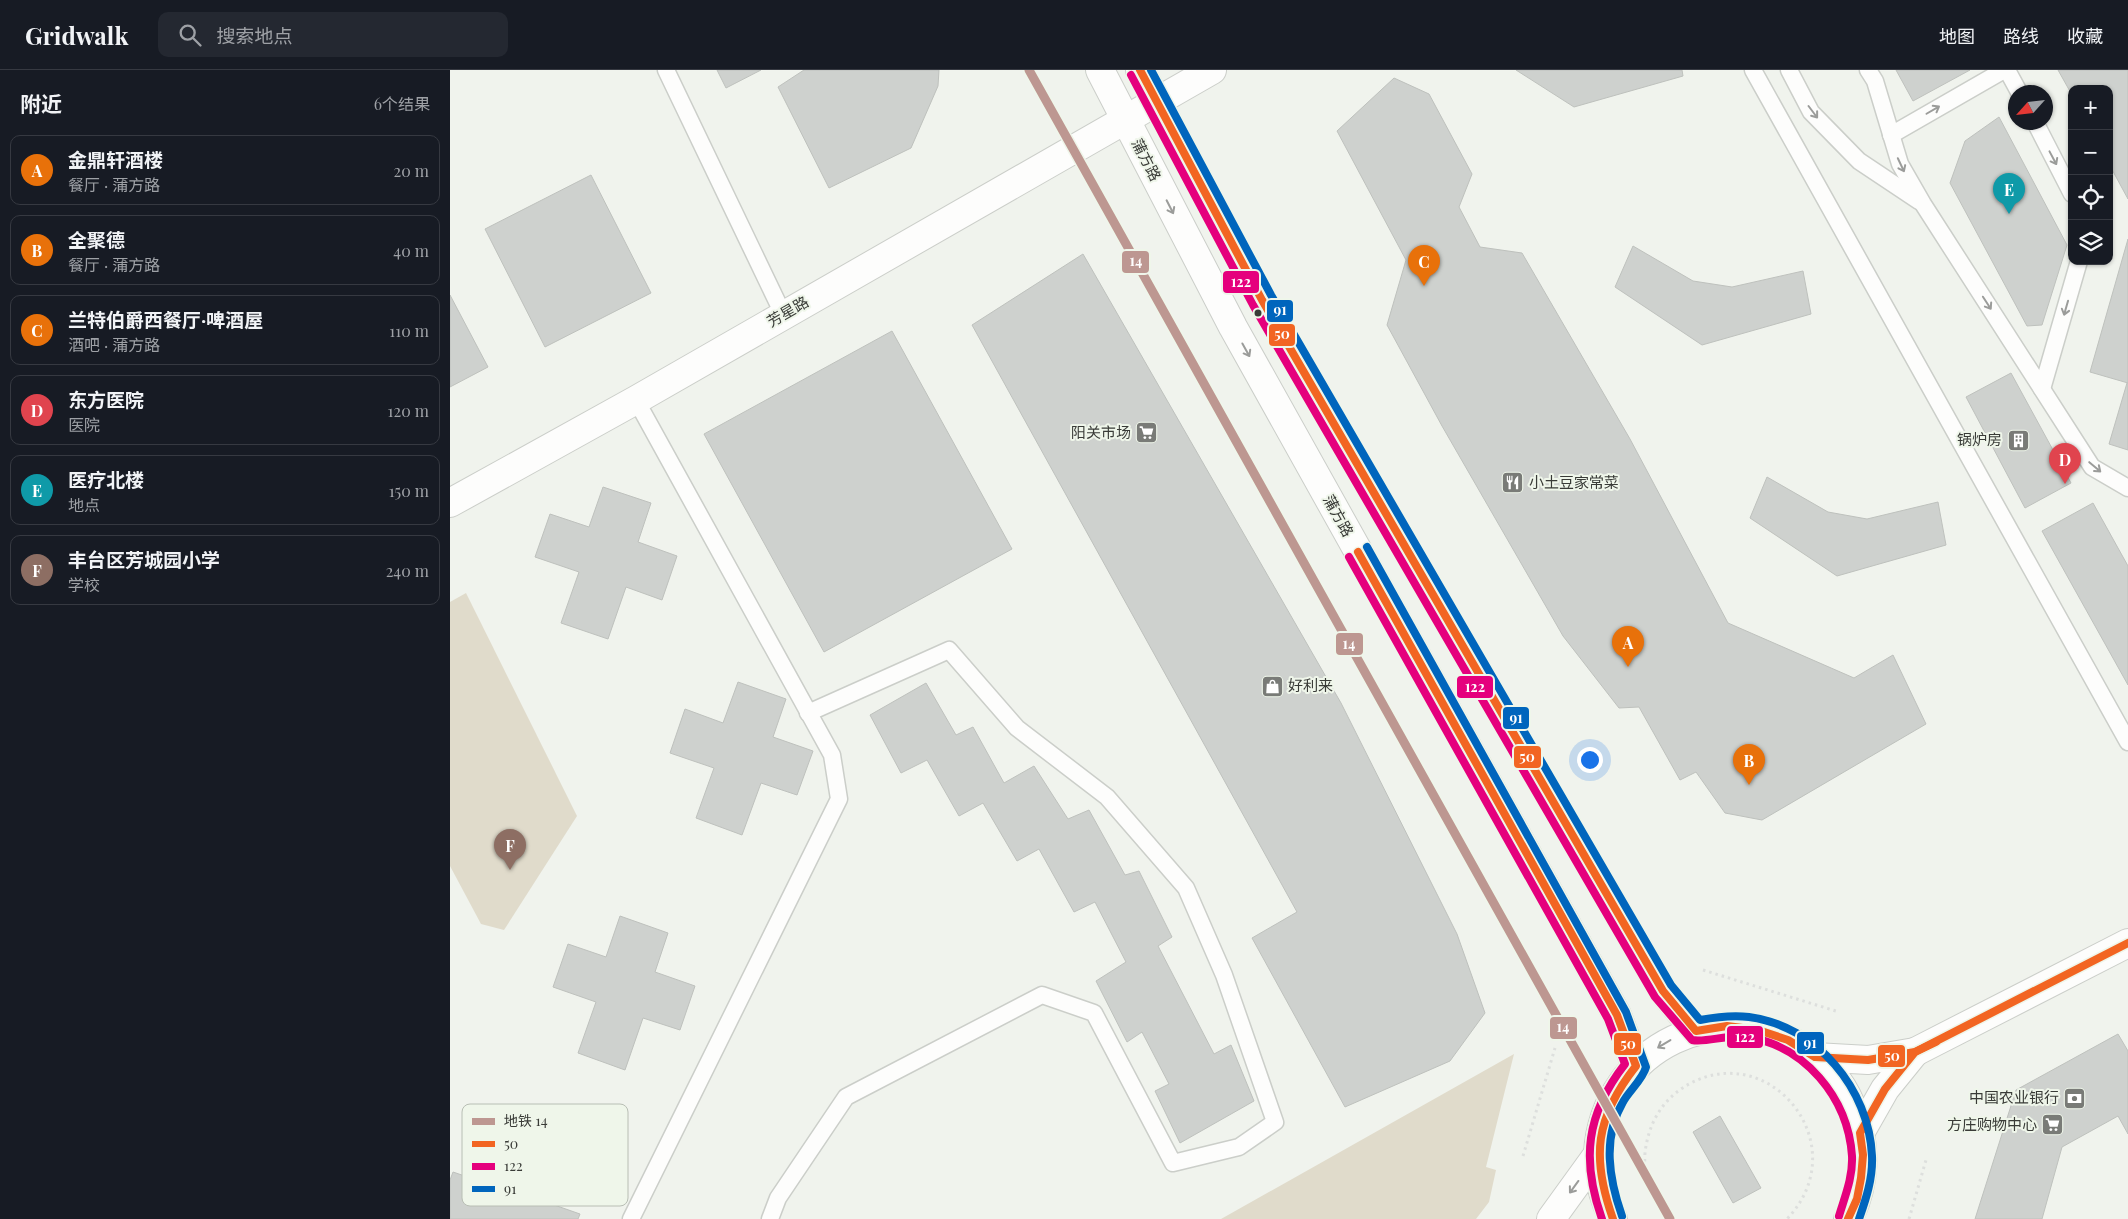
<!DOCTYPE html>
<html lang="zh">
<meta charset="utf-8">
<style>
:root{--surface:#171b24;--page:#242831;--text:#f1f3f6;--muted:#9ea1a6;--line:#363941;--accent:#2563eb}
body{margin:0;font-family:"Playfair Display","Noto Sans SC",serif;background:var(--page);color:var(--text)}
.controls{position:absolute;right:15px;top:15px;display:grid;overflow:hidden;border-radius:10px;box-shadow:0 1px 4px #0004}
.controls button{width:45px;height:45px;display:grid;place-items:center;padding:0;border:0;border-bottom:1px solid var(--line);background:var(--surface);color:var(--text);font:25px sans-serif}
.compass{position:absolute;left:1558px;top:15px;width:45px;height:45px;border-radius:50%;background:var(--surface);box-shadow:0 1px 4px #0004;rotate:243deg}
.you{position:absolute;left:1139px;top:689px;width:18px;height:18px;margin:-12px;border:4px solid #fff;border-radius:50%;background:#1a73e8;box-shadow:0 0 0 8px #1a73e833}
.badge{display:grid;place-items:center;width:32px;height:32px;border-radius:50%;background:var(--accent);color:#fff;font-size:16px;font-weight:700}
.pin{position:absolute;translate:-50% -41px;filter:drop-shadow(0 1px 2px #0008)}
.pin::after{content:'';position:absolute;top:26px;width:18px;height:15px;background:inherit;clip-path:polygon(0 0,100% 0,50% 100%)}
.list{margin:0;padding:0;list-style:none}
h2{display:flex;justify-content:space-between;align-items:center;height:65px;margin:0;padding:0 20px;font-size:21px}
h2 small{font-size:16px;font-weight:400;color:var(--muted)}
.list li{display:grid;grid-template-columns:32px 1fr auto;gap:15px;align-items:center;box-sizing:border-box;height:70px;margin:0 10px 10px;padding:0 10px;border:1px solid var(--line);border-radius:10px}
.list b{display:block;font-size:19px;white-space:nowrap}
.list p{margin:0;font-size:16px;white-space:nowrap;color:var(--muted)}
.list em{font-size:16px;font-style:normal;color:var(--muted)}
.icon{flex:none;width:28px;height:28px;fill:none;stroke:currentColor;stroke-width:2;stroke-linecap:round;stroke-linejoin:round}
.map{position:relative;flex:none;width:1678px;height:1149px;overflow:hidden}
header{display:flex;align-items:center;gap:30px;box-sizing:border-box;height:70px;padding:0 25px;background:var(--surface);border-bottom:1px solid var(--line)}
header strong{font-size:24px}
nav{display:flex;gap:28px;margin-inline-start:auto;font-size:18px}
.search{width:350px;height:45px;background:var(--page);display:flex;align-items:center;gap:12px;box-sizing:border-box;padding:0 18px;border-radius:10px;color:var(--muted);font-size:19px}
main{display:flex}
aside{flex:1;background:var(--surface)}
.map>svg:first-child{display:block}
</style>
<header>
<strong>Gridwalk</strong>
<div class="search"><svg class="icon" aria-label="search" viewBox="0 0 24 24"><circle cx="10" cy="10" r="6"/><path d="M15 15l6 6"/></svg>搜索地点</div>
<nav><a>地图</a><a>路线</a><a>收藏</a></nav>
</header>
<main>
<aside>
<h2>附近<small>6个结果</small></h2>
<ul class="list">
<li><span class="badge" style="background:#e8710a">A</span><div><b>金鼎轩酒楼</b><p>餐厅 · 蒲方路</p></div><em>20 m</em></li>
<li><span class="badge" style="background:#e8710a">B</span><div><b>全聚德</b><p>餐厅 · 蒲方路</p></div><em>40 m</em></li>
<li><span class="badge" style="background:#e8710a">C</span><div><b>兰特伯爵西餐厅·啤酒屋</b><p>酒吧 · 蒲方路</p></div><em>110 m</em></li>
<li><span class="badge" style="background:#e0444e">D</span><div><b>东方医院</b><p>医院</p></div><em>120 m</em></li>
<li><span class="badge" style="background:#0f9aa8">E</span><div><b>医疗北楼</b><p>地点</p></div><em>150 m</em></li>
<li><span class="badge" style="background:#8d6e63">F</span><div><b>丰台区芳城园小学</b><p>学校</p></div><em>240 m</em></li>
</ul>
</aside>
<div class="map">
<svg width="1678" height="1149" viewBox="0 0 1678 1149">
<rect width="100%" height="100%" fill="#f0f3ed"/>
<g fill="#e0dbcb">
<path d="M16,523L127,746L54,860L31,854L0,796V532Z"/>
<path d="M1064,984L1036,1097L1046,1100L1039,1132L1026,1149H771Z"/>
</g>
<g fill="#ced1ce" stroke="#bec1bd">
<path d="M267,0H311L276,18Z"/>
<path d="M354,0H489L488,16L461,78L379,118L328,17Z"/>
<path d="M1066,0H1232L1233,6L1124,37Z"/>
<path d="M1446,0H1520L1463,31Z"/>
<path d="M1608,0H1678V129L1659,94V19H1622V25Z"/>
<path d="M944,8L979,24L1022,104L1009,137L1030,177L1072,183L1180,369L1278,553L1404,608L1443,585L1476,654L1312,750L1275,743L1246,702L1230,710L1189,637L1169,638L1113,566L992,356L937,255L956,190L887,61Z"/>
<path d="M1549,47L1617,175L1592,255L1577,256L1500,113L1515,71Z"/>
<path d="M141,105L201,223L95,277L35,159Z"/>
<path d="M1678,169V313L1640,302Z"/>
<path d="M1183,176L1243,211L1282,217L1353,201L1361,244L1252,275L1165,217Z"/>
<path d="M633,184L891,633L1007,864L1035,943L1000,991L895,1037L802,868L847,842L522,255Z"/>
<path d="M0,225L38,297L0,317Z"/>
<path d="M442,261L562,479L374,582L254,364Z"/>
<path d="M1561,303L1621,413L1575,438L1516,327Z"/>
<path d="M1677,313H1678V380L1659,374Z"/>
<path d="M1317,407L1378,442L1417,449L1488,432L1496,475L1387,506L1300,448Z"/>
<path d="M153,417L201,433L188,472L227,486L212,530L176,517L158,569L111,553L129,502L85,487L100,444L139,457Z"/>
<path d="M1643,433L1678,496V615L1592,461Z"/>
<path d="M288,612L336,629L323,667L363,681L347,725L311,713L292,765L246,748L264,698L220,683L235,639L273,653Z"/>
<path d="M476,613L506,665L523,657L554,713L584,696L618,749L639,740L675,805L689,801L722,867L708,876L764,984L781,975L804,1031L730,1073L705,1021L719,1014L692,962L677,972L646,911L676,892L645,832L624,842L589,779L567,791L533,733L509,746L477,690L451,703L420,645Z"/>
<path d="M170,846L218,863L205,902L245,916L230,960L193,948L175,1000L128,983L146,932L103,917L118,874L156,887Z"/>
<path d="M1668,964L1678,981V1064L1668,1046L1612,1077L1592,1149H1525L1566,1020Z"/>
<path d="M1270,1046L1311,1118L1283,1133L1243,1062Z"/>
<path d="M55,1074L103,1091L90,1130L130,1144L128,1149H0V1110L3,1102L41,1115Z"/>
</g>
<g fill="none" stroke-linecap="round" stroke-linejoin="round">
<defs>
<g id="service">
<path d="M216,0L333,244"/>
<path d="M1303,0L1678,672"/>
<path d="M1339,0L1361,42L1409,91L1469,131"/>
<path d="M1418,0L1425,11L1450,94L1473,134L1642,397L1678,418"/>
<path d="M1557,0L1569,22"/>
<path d="M1585,52L1622,124"/>
<path d="M1441,65L1554,0"/>
<path d="M1592,319L1629,191"/>
<path d="M181,1149L389,729L382,685L186,330"/>
<path d="M320,1149L328,1128L396,1027L592,925L644,943L723,1093L789,1077L825,1052L774,905L736,818L657,727L567,658L499,580L358,643"/>
</g>
<path id="minor" d="M0,433L186,330L762,0"/>
<g id="tertiary">
<path d="M650,0L783,257L1167,945L1186,996"/>
<path d="M690,0L812,230L1213,921L1246,961"/>
<path d="M1365,987L1418,990L1465,982L1678,873"/>
<path d="M1410,1063L1435,1019L1465,982"/>
<path d="M1101,1149L1148,1084"/>
<path d="M1163,1149C1154,1128 1147,1107 1148,1083C1154,978 1274,919 1360,983C1380,998 1396,1019 1404,1043C1417,1078 1415,1116 1398,1149"/>
</g>
</defs>
<use href="#service" stroke="#cbcec9" stroke-width="19"/>
<use href="#minor" stroke="#cbcec9" stroke-width="30"/>
<use href="#tertiary" stroke="#cbcec9" stroke-width="30"/>
<g stroke="#dddfdd" stroke-width="3" stroke-dasharray="2.5 4" stroke-linecap="butt">
<path d="M1253,900L1389,942"/>
<path d="M1073,1086L1105,978"/>
<path d="M1221,1149C1201,1132 1191,1102 1196,1076C1200,1053 1211,1033 1231,1019C1315,962 1409,1073 1337,1149"/>
<path d="M1459,1149L1476,1090"/>
</g>
<use href="#service" stroke="#fdfdfc" stroke-width="16"/>
<use href="#minor" stroke="#fdfdfc" stroke-width="28"/>
<use href="#tertiary" stroke="#fdfdfc" stroke-width="28"/>
<defs>
<g id="bus-1">
<path d="M690,0L812,230L1213,921L1246,961L1277,956L1308,960L1338,970L1365,987L1418,990L1465,982L1678,873"/>
<path d="M908,482L1167,945L1186,996C1145,1048 1141,1087 1163,1149"/>
<path d="M1398,1149L1407,1129L1411,1108L1413,1085L1410,1063L1435,1019L1465,982L1486,972"/>
</g>
<g id="bus-2">
<path d="M681,5L803,235L1205,927L1242,970C1256,973 1278,964 1296,967C1355,975 1398,1028 1402,1086C1403,1107 1395,1126 1389,1146"/>
<path d="M899,487L1158,949L1175,994C1136,1044 1131,1090 1152,1149"/>
</g>
<g id="bus-3">
<path d="M701,0L821,225L1221,915L1250,950C1266,947 1283,945 1299,947C1367,956 1419,1019 1422,1086C1423,1108 1416,1129 1409,1149"/>
<path d="M917,477L1176,942L1196,997C1193,1009 1179,1021 1173,1032C1152,1068 1159,1109 1172,1146"/>
</g>
</defs>
<use href="#bus-1" stroke="#eff6ea" stroke-width="11"/>
<use href="#bus-2" stroke="#eff6ea" stroke-width="11"/>
<use href="#bus-3" stroke="#eff6ea" stroke-width="11"/>
<use href="#bus-1" stroke="#f26522" stroke-width="8"/>
<use href="#bus-2" stroke="#e5007d" stroke-width="8"/>
<use href="#bus-3" stroke="#0065bd" stroke-width="8"/>
<defs>
<path id="metro-1" d="M579,0L1220,1149"/>
</defs>
<use href="#metro-1" stroke="#eff6ea" stroke-width="12"/>
<use href="#metro-1" stroke="#bd9791" stroke-width="9"/>
</g>
<defs><path id="oneway-shaft" d="M-6 0H5M1.5-3L5.5 0L1.5 3" fill="none" stroke-width="1.6" stroke-linecap="round" stroke-linejoin="round" transform="scale(1.25)"/></defs>
<g stroke="#9b9c9a">
<use href="#oneway-shaft" transform="translate(1483 40) rotate(-30)"/>
<use href="#oneway-shaft" transform="translate(1363 42) rotate(53)"/>
<use href="#oneway-shaft" transform="translate(1603 88) rotate(62)"/>
<use href="#oneway-shaft" transform="translate(1451 95) rotate(65)"/>
<use href="#oneway-shaft" transform="translate(720 137) rotate(63)"/>
<use href="#oneway-shaft" transform="translate(1537 233) rotate(57)"/>
<use href="#oneway-shaft" transform="translate(1616 238) rotate(106)"/>
<use href="#oneway-shaft" transform="translate(796 280) rotate(61)"/>
<use href="#oneway-shaft" transform="translate(1645 397) rotate(40)"/>
<use href="#oneway-shaft" transform="translate(1214 974) rotate(149)"/>
<use href="#oneway-shaft" transform="translate(1124 1117) rotate(126)"/>
</g>
<defs>
<symbol id="supermarket-square" viewBox="-11 -11 22 22"><rect x="-9" y="-9" width="18" height="18" rx="4" fill="#797b77" stroke="#eff6ea"/><path d="M-6-5.5h2.5l.6 2H6L4.5 2H-2.5L-4.4-4H-6ZM-1.5 3.2a1.3 1.3 0 1 0 .1 0ZM3 3.2a1.3 1.3 0 1 0 .1 0Z" fill="#fff"/></symbol>
<symbol id="building-square" viewBox="-11 -11 22 22"><rect x="-9" y="-9" width="18" height="18" rx="4" fill="#797b77" stroke="#eff6ea"/><path d="M-4-6H4V6H1V3H-1V6H-4ZM-2.5-4.3h1.7v1.8h-1.7ZM.8-4.3h1.7v1.8H.8ZM-2.5-1h1.7V.8h-1.7ZM.8-1h1.7V.8H.8Z" fill="#fff"/></symbol>
<symbol id="restaurant-square" viewBox="-11 -11 22 22"><rect x="-9" y="-9" width="18" height="18" rx="4" fill="#797b77" stroke="#eff6ea"/><path d="M-5-6h1v4h1v-4h1v4h1v-4h1v5L-1.5 .5V6h-2V.5L-5-1ZM5-6V6H3V1.5H1.5Q1.5-4 5-6Z" fill="#fff"/></symbol>
<symbol id="shop-square" viewBox="-11 -11 22 22"><rect x="-9" y="-9" width="18" height="18" rx="4" fill="#797b77" stroke="#eff6ea"/><path d="M-5-2.5h2.3a2.7 3.5 0 0 1 5.4 0H5L5.5 6h-11ZM-1.5-2.5h3a1.5 2.3 0 0 0-3 0Z" fill="#fff"/></symbol>
<symbol id="bank-square" viewBox="-11 -11 22 22"><rect x="-9" y="-9" width="18" height="18" rx="4" fill="#797b77" stroke="#eff6ea"/><path d="M-6-4H6V4H-6ZM0-2.3a2.3 2.3 0 1 0 0 4.6a2.3 2.3 0 1 0 0-4.6Z" fill="#fff"/></symbol>
</defs>
<g fill-rule="evenodd">
<use href="#supermarket-square" x="684" y="350" width="25" height="25"/>
<use href="#building-square" x="1556" y="358" width="25" height="25"/>
<use href="#restaurant-square" x="1050" y="400" width="25" height="25"/>
<use href="#shop-square" x="810" y="604" width="25" height="25"/>
<use href="#bank-square" x="1612" y="1016" width="25" height="25"/>
<use href="#supermarket-square" x="1590" y="1042" width="25" height="25"/>
</g>
<circle fill="#393b37" stroke="#eff6ea" stroke-width="2" cx="808" cy="243" r="4.5"/>
<g text-anchor="middle" stroke-width="4" stroke-linejoin="round" paint-order="stroke">
<g font-size="15" fill="#393b37" stroke="#eff6ea">
<text transform="translate(696 90) rotate(63)" y="5">蒲方路</text>
<text transform="translate(338 242) rotate(-30)" y="5">芳星路</text>
<text transform="translate(888 446) rotate(61)" y="5">蒲方路</text>
</g>
<g font-size="15" fill="#393b37" stroke="#eff6ea" text-anchor="end">
<text x="681" y="368">阳关市场</text>
<text x="1552" y="375">锅炉房</text>
<text x="1079" y="418" text-anchor="start">小土豆家常菜</text>
<text x="838" y="621" text-anchor="start">好利来</text>
<text x="1609" y="1033">中国农业银行</text>
<text x="1587" y="1060">方庄购物中心</text>
</g>
</g>
<rect x="12" y="1034" width="166" height="102" rx="8" fill="#eff6ea" stroke="#b8beb4" stroke-width="1"/>
<rect x="22" y="1048" width="23" height="7" fill="#bd9791"/>
<rect x="22" y="1071" width="23" height="6" fill="#f26522"/>
<rect x="22" y="1093" width="23" height="7" fill="#e5007d"/>
<rect x="22" y="1116" width="23" height="6" fill="#0065bd"/>
<g font-size="14" fill="#393b37">
<text x="54" y="1056">地铁 14</text>
<text x="54" y="1079">50</text>
<text x="54" y="1101">122</text>
<text x="54" y="1124">91</text>
</g>
<g stroke="#eff6ea" stroke-width="2">
<rect x="671" y="180" width="29" height="24" rx="5" fill="#bd9791"/>
<rect x="772" y="200" width="38" height="24" rx="5" fill="#e5007d"/>
<rect x="816" y="229" width="28" height="24" rx="5" fill="#0065bd"/>
<rect x="818" y="253" width="28" height="24" rx="5" fill="#f26522"/>
<rect x="885" y="562" width="29" height="24" rx="5" fill="#bd9791"/>
<rect x="1006" y="605" width="38" height="24" rx="5" fill="#e5007d"/>
<rect x="1052" y="636" width="28" height="24" rx="5" fill="#0065bd"/>
<rect x="1063" y="675" width="29" height="24" rx="5" fill="#f26522"/>
<rect x="1099" y="946" width="29" height="24" rx="5" fill="#bd9791"/>
<rect x="1276" y="955" width="38" height="24" rx="5" fill="#e5007d"/>
<rect x="1346" y="961" width="29" height="24" rx="5" fill="#0065bd"/>
<rect x="1163" y="962" width="29" height="24" rx="5" fill="#f26522"/>
<rect x="1427" y="974" width="29" height="24" rx="5" fill="#f26522"/>
</g>
<g font-size="14" text-anchor="middle" font-weight="bold" fill="#fff">
<text x="686" y="196">14</text>
<text x="791" y="217">122</text>
<text x="830" y="245">91</text>
<text x="832" y="269">50</text>
<text x="899" y="579">14</text>
<text x="1025" y="622">122</text>
<text x="1066" y="653">91</text>
<text x="1077" y="692">50</text>
<text x="1113" y="962">14</text>
<text x="1295" y="972">122</text>
<text x="1360" y="978">91</text>
<text x="1178" y="979">50</text>
<text x="1442" y="991">50</text>
</g>
</svg>
<div class="controls">
<button>+</button>
<button>−</button>
<button><svg class="icon" aria-label="locate" viewBox="0 0 24 24"><circle cx="12" cy="12" r="6"/><path d="M12 2v4M12 18v4M2 12h4M18 12h4"/></svg></button>
<button><svg class="icon" aria-label="layers" viewBox="0 0 24 24"><path d="M12 4l9 5-9 5-9-5zM3 14l9 5 9-5"/></svg></button>
</div>
<svg class="compass" viewBox="-18 -18 36 36"><path d="M0-13l5 13h-10z" fill="#e53935"/><path d="M0 13l5-13h-10z" fill="#9ea1a6"/></svg>
<div class="you"></div>
<div class="pin badge" style="left:1178px;top:597px;background:#e8710a">A</div>
<div class="pin badge" style="left:1299px;top:715px;background:#e8710a">B</div>
<div class="pin badge" style="left:974px;top:216px;background:#e8710a">C</div>
<div class="pin badge" style="left:1615px;top:414px;background:#e0444e">D</div>
<div class="pin badge" style="left:1559px;top:144px;background:#0f9aa8">E</div>
<div class="pin badge" style="left:60px;top:800px;background:#8d6e63">F</div>
</div>
</main>
